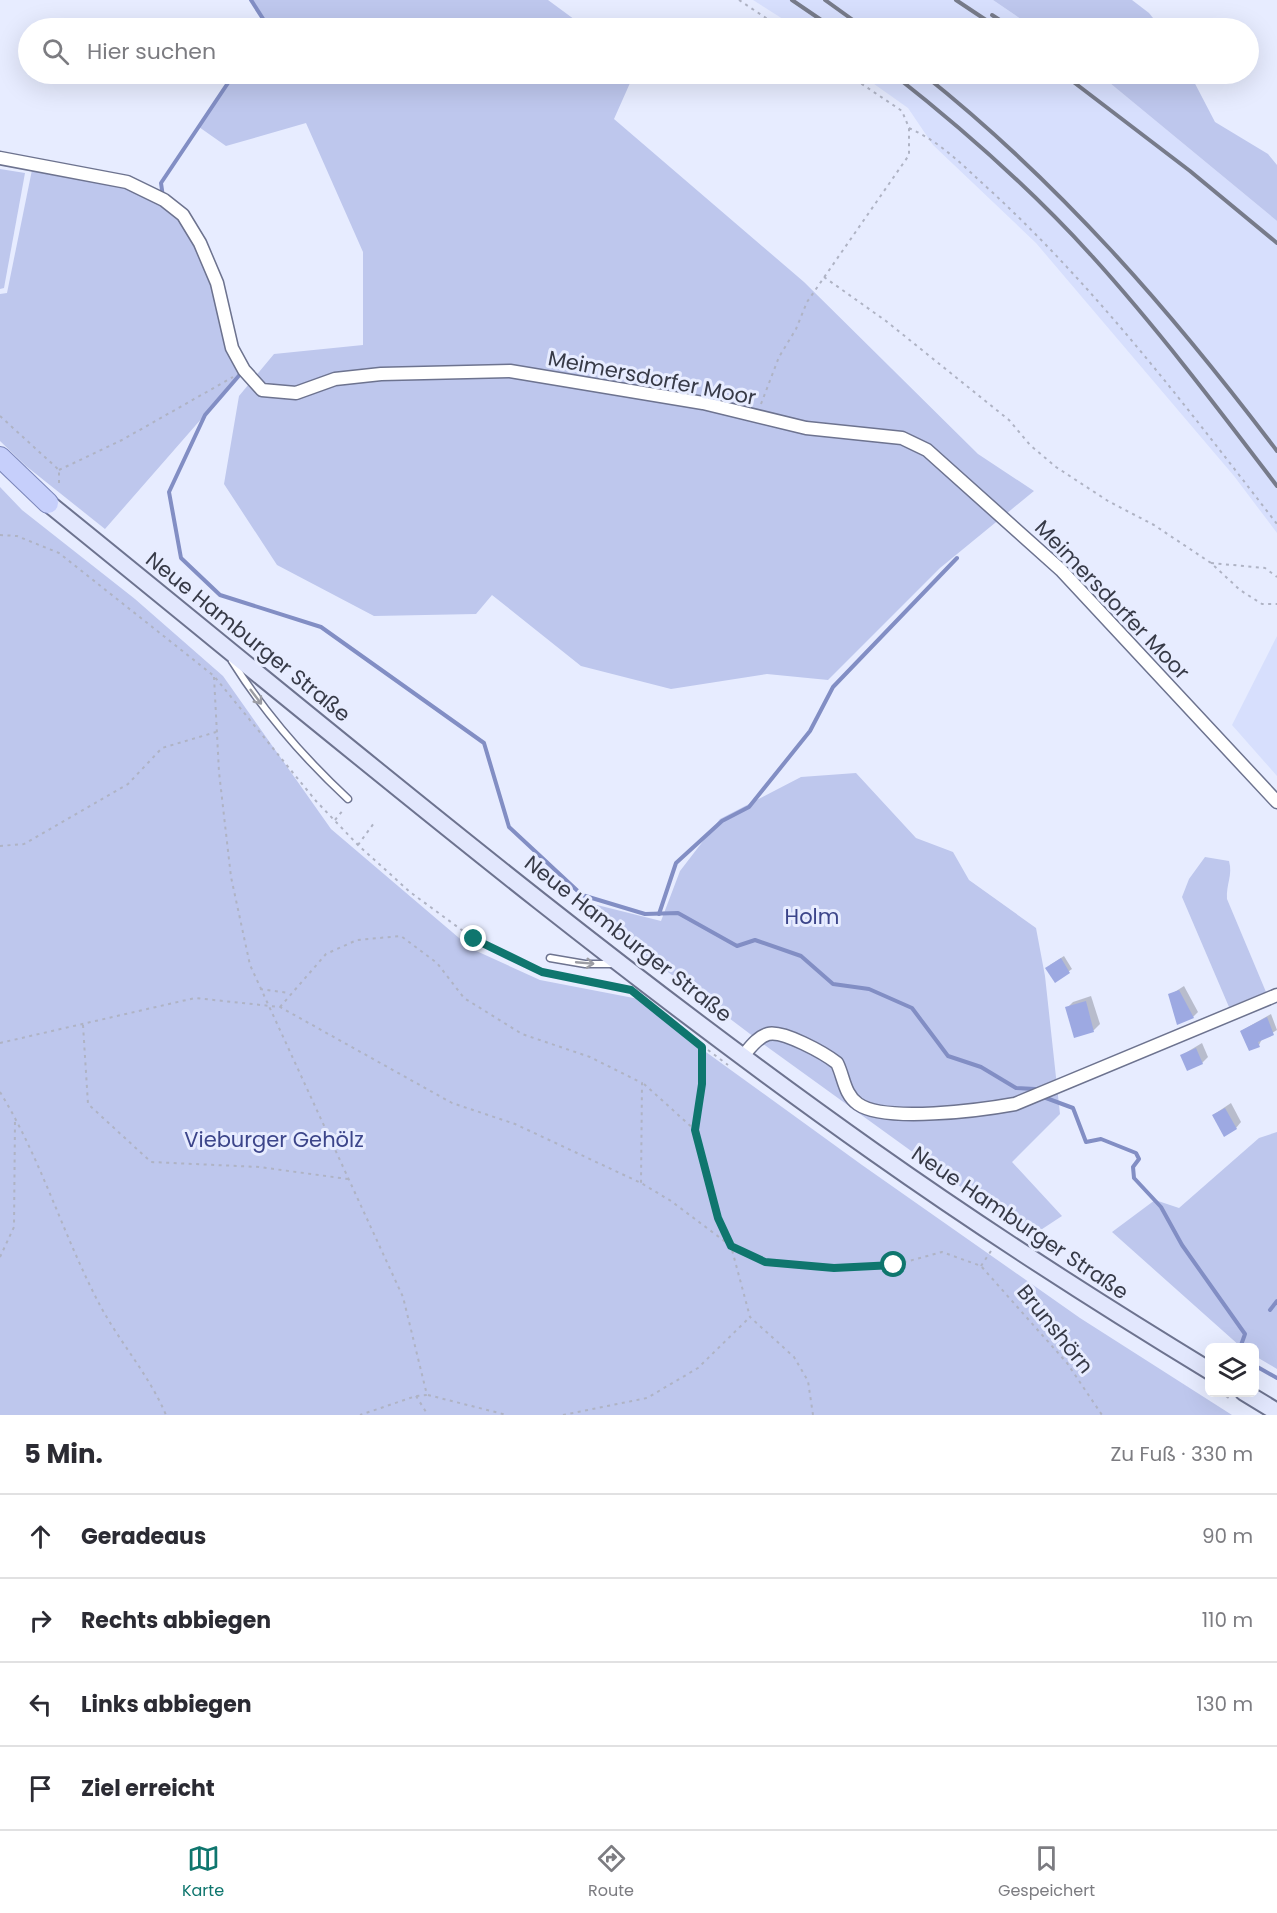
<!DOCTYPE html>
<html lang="de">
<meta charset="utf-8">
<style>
:root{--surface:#fff;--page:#f7f7f7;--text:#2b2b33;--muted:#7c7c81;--line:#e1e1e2;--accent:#0f766e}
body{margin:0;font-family:Poppins,sans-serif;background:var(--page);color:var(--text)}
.controls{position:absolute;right:18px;bottom:18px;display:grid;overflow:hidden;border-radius:9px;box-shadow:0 6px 24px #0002}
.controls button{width:54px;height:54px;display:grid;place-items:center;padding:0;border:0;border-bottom:2px solid var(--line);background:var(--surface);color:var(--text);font:30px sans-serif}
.stop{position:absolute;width:18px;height:18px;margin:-14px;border:4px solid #0f766e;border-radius:50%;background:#fff}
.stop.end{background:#0f766e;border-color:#fff;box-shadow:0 2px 6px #0008}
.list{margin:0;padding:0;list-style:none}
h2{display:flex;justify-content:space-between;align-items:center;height:78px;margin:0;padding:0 24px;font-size:26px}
h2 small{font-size:20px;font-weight:400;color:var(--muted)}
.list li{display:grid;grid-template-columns:39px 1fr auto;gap:18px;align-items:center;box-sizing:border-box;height:84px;padding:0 24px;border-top:2px solid var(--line)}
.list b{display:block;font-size:22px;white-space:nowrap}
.list em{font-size:20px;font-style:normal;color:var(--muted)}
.icon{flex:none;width:33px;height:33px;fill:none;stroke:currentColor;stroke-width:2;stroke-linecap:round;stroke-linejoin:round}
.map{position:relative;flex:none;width:1277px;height:1415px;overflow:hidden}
.search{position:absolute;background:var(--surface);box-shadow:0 6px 24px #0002;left:18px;right:18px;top:18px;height:66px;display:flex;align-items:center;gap:15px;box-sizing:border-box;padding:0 21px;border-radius:33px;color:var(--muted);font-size:22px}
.sheet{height:414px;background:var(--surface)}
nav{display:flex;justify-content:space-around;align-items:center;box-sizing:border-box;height:84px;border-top:2px solid var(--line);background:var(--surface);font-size:16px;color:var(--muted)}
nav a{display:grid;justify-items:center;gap:3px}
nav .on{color:var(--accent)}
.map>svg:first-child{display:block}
</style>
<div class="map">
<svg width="1277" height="1415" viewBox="0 0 1277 1415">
<rect width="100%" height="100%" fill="#e7ecff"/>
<g fill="#d7dffd">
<path d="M753,0H993L1034,28H797Z"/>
<path d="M860,74H1099L1277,221V533L1234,476L1036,243L933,145L908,108Z"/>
<path d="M1277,636V776L1232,725Z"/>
</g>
<g fill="#bec7ed">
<path d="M251,0H548L586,28H264L267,25Z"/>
<path d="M993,0H1132L1149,13L1161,28H1034Z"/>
<path d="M234,74H634L614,119L804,282L978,454L1034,491L940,568L828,680L767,674L671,689L581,666L492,595L476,614L374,616L277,565L224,484L239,396L274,354L363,345V252L306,123L226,146L199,127Z"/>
<path d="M1099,74H1190L1215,122L1268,154L1277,165V221Z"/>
<path d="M33,165L72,170L164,200L200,243L244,370L105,529L26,466L0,441V294L7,293Z"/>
<path d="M0,169L25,173L4,288L0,289Z"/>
<path d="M0,487L22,510L135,599L223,676L331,829L472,949L540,980L644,1000L699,1047L862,1165L1080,1318L1232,1415H0Z"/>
<path d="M856,773L916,838L953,852L969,880L1036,928L1045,976L1060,1114L1012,1162L1062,1216L1030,1237L766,1046L578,904L597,905L661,921L680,871L720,819L801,777Z"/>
<path d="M1205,857L1229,861C1233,875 1226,884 1227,899L1266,992L1229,1007L1182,897L1189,879Z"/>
<path d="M1277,1132V1369L1255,1356L1254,1348L1241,1347L1112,1232L1155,1200L1179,1208L1259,1138Z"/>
</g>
<g fill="#0003">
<path d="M1064,956L1072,969L1055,981L1050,965Z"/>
<path d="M1184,986L1198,1012L1193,1017L1170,995Z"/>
<path d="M1091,996L1100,1024L1094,1030L1075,1036L1067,1008L1073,1002Z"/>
<path d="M1271,1014L1277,1030L1262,1039L1259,1045L1241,1031Z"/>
<path d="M1202,1043L1208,1057L1202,1063L1182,1055Z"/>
<path d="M1231,1103L1241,1122L1236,1128L1213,1115Z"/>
</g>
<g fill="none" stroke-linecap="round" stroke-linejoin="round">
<g stroke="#828ec4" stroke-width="4">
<path d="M251,0L267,25L264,28"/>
<path d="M163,197L161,183L234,74"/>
<path d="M243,371L205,415L169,492L181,558L220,595L321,627L484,743L509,827L582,895L645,914L678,913L737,946L755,940L801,956L833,984L869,989L912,1008L948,1056L981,1067L1016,1088L1035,1089"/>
<path d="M659,914L676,863L722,821L749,807L810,731L833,687L957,558"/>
<path d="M1046,1098L1073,1108L1086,1142L1101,1139L1136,1153L1139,1159L1133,1167L1134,1178L1161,1207L1182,1245L1245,1334L1240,1348"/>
<path d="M1270,1310L1277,1301"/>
<path d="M1254,1365L1277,1378"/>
</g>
</g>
<g fill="#9da9e2">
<path d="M1061,958L1070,973L1055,983L1045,968Z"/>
<path d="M1179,990L1194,1018L1177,1025L1168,994Z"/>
<path d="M1086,1001L1094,1032L1074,1038L1065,1007Z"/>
<path d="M1267,1017L1274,1035L1258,1042L1260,1047L1249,1051L1240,1031Z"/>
<path d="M1196,1048L1203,1064L1187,1071L1180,1055Z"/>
<path d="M1225,1108L1237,1129L1224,1137L1212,1115Z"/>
</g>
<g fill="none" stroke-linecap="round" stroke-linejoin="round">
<defs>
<g id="lane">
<path d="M232,661C264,712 304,758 348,799"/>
<path d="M550,958L585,964H612"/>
</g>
<g id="street">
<path d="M0,158L127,182L164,200L183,215L200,243L217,283L232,348L244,370L262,390L296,393L335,379L381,374L510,371L703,403L806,428L902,438L927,450L1061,570L1277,802"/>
<path d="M743,1056C749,1049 757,1037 768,1034C783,1030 824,1053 837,1063C844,1077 844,1094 858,1104C885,1123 982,1110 1015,1104L1277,995"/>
</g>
<g id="secondary">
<path d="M48,503C320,723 588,950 874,1152C983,1229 1095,1301 1210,1371"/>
<path d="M1244,1392L1277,1412"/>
</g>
<path id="primary" d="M0,457L48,503"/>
</defs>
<use href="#lane" stroke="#6d738f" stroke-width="9"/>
<use href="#street" stroke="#6d738f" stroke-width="15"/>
<use href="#secondary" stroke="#6d738f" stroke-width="20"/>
<use href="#primary" stroke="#7b86ba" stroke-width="22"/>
<g stroke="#afb3c4" stroke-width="2" stroke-dasharray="3 4.5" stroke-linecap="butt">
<path d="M739,0L781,28"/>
<path d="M909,128C944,144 964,167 992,192C1099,291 1188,409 1277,524"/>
<path d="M824,277L886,321L1009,420L1030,445L1056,467L1108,501L1154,525L1211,563L1240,590L1262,604H1277"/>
<path d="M761,404L779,357L796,329L807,302L909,155V128L902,111L847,74"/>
<path d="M0,416L59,470V487"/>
<path d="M59,470L122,440L233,377"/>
<path d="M0,535L17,536L59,553L214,676L316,801L358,845L410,892L474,939L542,972L628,989"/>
<path d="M1211,563L1265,568L1277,577"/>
<path d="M214,677L219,772L231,877L250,965L403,1297L427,1395L416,1396L360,1415"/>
<path d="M335,820L344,809"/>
<path d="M358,845L374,823"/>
<path d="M0,846L24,844L128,784L162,748L216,732"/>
<path d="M260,989L289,993"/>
<path d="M280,1007L326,954L357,940L401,936L437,963L464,998L522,1034L590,1057L642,1083L641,1183"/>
<path d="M83,1025L88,1104L151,1162L259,1167L348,1179"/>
<path d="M684,1032L728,1065"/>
<path d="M0,1043L195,998L280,1007L452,1103L515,1124L641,1183L671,1201L731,1246L765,1262L834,1268L894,1265L942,1252L981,1266L1067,1363L1102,1415"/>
<path d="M702,1047V1084L695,1130L718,1218L731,1246L750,1317L794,1357L808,1381L813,1415"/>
<path d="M644,1084L695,1130"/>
<path d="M0,1092C42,1160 64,1239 102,1309C122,1345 150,1377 166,1415"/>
<path d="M0,1257L14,1227L15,1119"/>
<path d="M981,1266L991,1251"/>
<path d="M1220,1392L1230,1399"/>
<path d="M428,1395L507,1415"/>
<path d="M416,1396L428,1415"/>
<path d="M563,1415L647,1398L698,1368L750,1317"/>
</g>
<use href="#lane" stroke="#fff" stroke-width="6"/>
<use href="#street" stroke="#fff" stroke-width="12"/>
<use href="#secondary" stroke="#e2e7fd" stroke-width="16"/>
<use href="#primary" stroke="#c6cffb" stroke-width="20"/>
<g stroke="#777b8a" stroke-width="4">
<path d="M792,0L833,28"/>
<path d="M825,0L864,28"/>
<path d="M956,0L998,28"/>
<path d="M992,15L1012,28"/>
<path d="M893,74C963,129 1031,189 1091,255C1158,329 1217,407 1277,486"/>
<path d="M923,74C1061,184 1171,311 1277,451"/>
<path d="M1063,74L1190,171L1277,243"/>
</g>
</g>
<defs><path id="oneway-shaft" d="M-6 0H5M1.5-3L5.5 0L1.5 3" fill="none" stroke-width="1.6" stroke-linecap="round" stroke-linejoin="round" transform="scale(1.5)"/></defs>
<g stroke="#9b9ca3">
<use href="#oneway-shaft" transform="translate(256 697) rotate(53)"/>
<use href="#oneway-shaft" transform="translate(585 963) rotate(5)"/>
</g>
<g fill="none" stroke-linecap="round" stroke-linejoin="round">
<path stroke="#0f766e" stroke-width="8" d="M474,939L542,972L631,990L702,1047V1084L695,1130L718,1218L731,1246L765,1262L834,1268L894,1265"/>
</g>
<g text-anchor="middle" stroke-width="6" stroke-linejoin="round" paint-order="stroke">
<g font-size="21" fill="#373a47" stroke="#e7ecff">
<text transform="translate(652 378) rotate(11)" y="7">Meimersdorfer Moor</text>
<text transform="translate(1112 600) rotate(46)" y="7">Meimersdorfer Moor</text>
<text transform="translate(248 637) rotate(39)" y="7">Neue Hamburger Straße</text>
<text transform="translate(628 939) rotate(38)" y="7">Neue Hamburger Straße</text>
<text transform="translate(1020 1223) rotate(34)" y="7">Neue Hamburger Straße</text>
<text transform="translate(1055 1329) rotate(51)" y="7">Brunshörn</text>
</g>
<g font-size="21" fill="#3c458a" stroke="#e7ecff">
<text x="812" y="924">Holm</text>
<text x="274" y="1147">Vieburger Gehölz</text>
</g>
</g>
</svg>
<div class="controls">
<button><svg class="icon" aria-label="layers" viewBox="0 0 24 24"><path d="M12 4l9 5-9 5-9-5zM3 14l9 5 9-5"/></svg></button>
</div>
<div class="stop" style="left:894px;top:1265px"></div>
<div class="stop end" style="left:474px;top:939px"></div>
<div class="search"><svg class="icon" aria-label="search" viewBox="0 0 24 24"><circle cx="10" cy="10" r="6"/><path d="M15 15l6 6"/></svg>Hier suchen</div>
</div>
<section class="sheet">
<h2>5 Min.<small>Zu Fuß · 330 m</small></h2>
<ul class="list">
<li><svg class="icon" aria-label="ahead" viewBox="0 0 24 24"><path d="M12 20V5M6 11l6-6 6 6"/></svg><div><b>Geradeaus</b></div><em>90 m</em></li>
<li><svg class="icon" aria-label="right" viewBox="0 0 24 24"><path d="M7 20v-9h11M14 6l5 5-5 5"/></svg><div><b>Rechts abbiegen</b></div><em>110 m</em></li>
<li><svg class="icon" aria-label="left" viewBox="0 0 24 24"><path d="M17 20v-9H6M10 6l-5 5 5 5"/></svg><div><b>Links abbiegen</b></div><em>130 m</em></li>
<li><svg class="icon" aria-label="arrive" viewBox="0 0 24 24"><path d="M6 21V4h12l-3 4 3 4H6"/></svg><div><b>Ziel erreicht</b></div></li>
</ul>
</section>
<nav>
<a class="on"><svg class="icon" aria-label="map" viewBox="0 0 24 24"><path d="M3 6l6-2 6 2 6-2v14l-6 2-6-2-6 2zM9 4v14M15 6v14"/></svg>Karte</a>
<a><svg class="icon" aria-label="directions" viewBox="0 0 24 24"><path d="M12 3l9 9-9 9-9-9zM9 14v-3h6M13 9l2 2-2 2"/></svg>Route</a>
<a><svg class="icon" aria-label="saved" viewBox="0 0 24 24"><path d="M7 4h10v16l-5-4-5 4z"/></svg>Gespeichert</a>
</nav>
